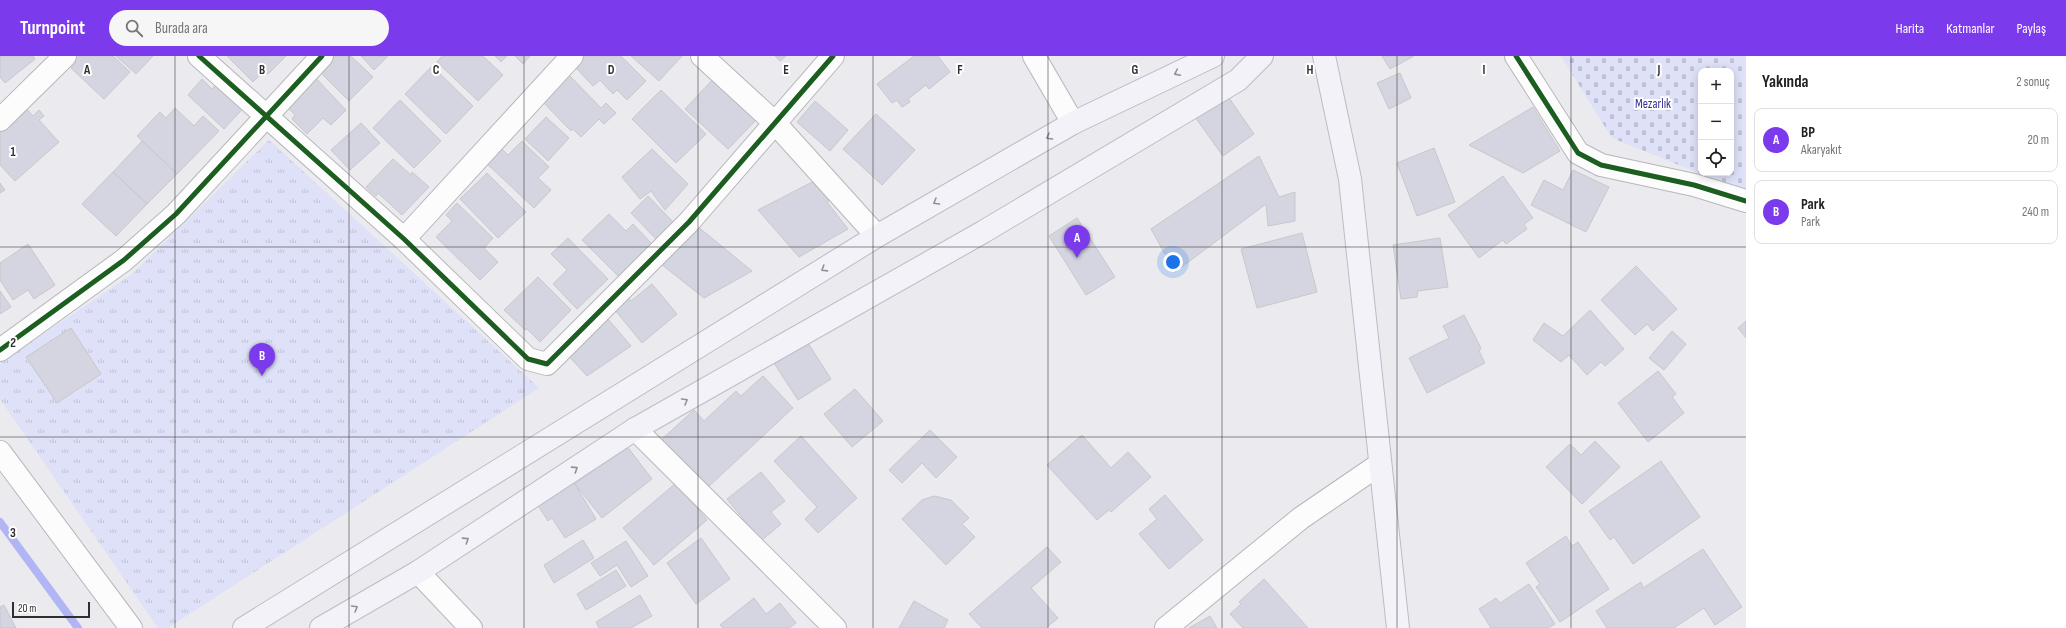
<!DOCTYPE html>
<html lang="tr">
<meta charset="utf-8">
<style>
:root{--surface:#fff;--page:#f6f6f6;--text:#222;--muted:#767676;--line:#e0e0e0;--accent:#7c3aed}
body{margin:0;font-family:"Sofia Sans Condensed",sans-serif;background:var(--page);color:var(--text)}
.controls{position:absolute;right:12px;top:12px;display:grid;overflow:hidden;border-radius:8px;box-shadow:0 2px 10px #0003}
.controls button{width:36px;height:36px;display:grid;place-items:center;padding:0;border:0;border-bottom:1px solid var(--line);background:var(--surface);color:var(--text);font:20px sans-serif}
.scale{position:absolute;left:12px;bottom:10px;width:78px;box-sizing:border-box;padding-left:4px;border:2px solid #2f2f32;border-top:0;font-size:11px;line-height:14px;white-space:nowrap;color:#2f2f32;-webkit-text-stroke:3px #fff;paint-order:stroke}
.you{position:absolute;left:1173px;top:206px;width:14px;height:14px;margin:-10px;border:3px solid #fff;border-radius:50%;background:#1a73e8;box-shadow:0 0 0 6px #1a73e833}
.badge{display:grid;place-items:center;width:26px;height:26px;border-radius:50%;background:var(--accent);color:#fff;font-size:13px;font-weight:700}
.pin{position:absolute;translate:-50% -33px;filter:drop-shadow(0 1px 2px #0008)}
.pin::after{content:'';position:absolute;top:21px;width:14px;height:12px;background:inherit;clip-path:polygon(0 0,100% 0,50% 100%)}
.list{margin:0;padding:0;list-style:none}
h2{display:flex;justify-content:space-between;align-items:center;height:52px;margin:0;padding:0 16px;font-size:17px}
h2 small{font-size:13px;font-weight:400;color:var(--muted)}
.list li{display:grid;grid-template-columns:26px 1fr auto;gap:12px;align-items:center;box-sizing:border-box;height:64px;margin:0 8px 8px;padding:0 8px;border:1px solid var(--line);border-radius:8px}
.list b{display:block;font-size:15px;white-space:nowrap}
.list p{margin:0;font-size:13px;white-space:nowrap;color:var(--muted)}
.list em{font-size:13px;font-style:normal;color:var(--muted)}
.icon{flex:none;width:22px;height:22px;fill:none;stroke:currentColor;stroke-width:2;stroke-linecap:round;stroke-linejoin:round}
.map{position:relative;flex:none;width:1746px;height:572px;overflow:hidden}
header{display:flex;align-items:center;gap:24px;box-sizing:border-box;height:56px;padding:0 20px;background:var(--accent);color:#fff}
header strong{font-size:19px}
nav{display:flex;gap:22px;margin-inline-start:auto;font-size:14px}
.search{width:280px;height:36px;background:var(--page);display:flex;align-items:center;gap:10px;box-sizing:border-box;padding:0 14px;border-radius:22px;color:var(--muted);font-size:15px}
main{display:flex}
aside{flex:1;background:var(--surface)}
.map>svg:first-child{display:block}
</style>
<header>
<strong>Turnpoint</strong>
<div class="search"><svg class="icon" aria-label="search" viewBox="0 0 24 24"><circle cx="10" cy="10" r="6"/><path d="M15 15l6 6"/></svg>Burada ara</div>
<nav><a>Harita</a><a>Katmanlar</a><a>Paylaş</a></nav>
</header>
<main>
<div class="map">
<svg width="1746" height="572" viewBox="0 0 1746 572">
<defs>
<pattern id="grass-tufts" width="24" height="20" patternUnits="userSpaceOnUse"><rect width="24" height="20" fill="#dee1f8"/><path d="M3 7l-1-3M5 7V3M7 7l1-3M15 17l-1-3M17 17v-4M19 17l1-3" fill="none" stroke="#bfc1d5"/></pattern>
<pattern id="cemetery-stones" width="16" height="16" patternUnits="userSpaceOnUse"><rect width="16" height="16" fill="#dee1f8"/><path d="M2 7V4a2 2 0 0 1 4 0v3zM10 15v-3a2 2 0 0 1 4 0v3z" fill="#bfc1d5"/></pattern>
</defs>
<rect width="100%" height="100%" fill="#eaeaef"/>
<path fill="url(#grass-tufts)" d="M269,84L539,332L168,572H158L0,343V307L131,219Z"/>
<path fill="url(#cemetery-stones)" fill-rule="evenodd" d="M1561,0H1746V136L1612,82ZM1701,15H1731V117H1701Z"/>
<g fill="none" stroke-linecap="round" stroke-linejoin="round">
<path stroke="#b1b5f3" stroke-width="8" d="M0,466L78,572"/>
</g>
<g fill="#d4d5e1" stroke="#c8c8cb">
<path d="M0,0H33L35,3L5,27L0,21Z"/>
<path d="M72,0H113L130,16L104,43L71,12L76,7L71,2Z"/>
<path d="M116,0H153L136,18Z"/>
<path d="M227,0H286L268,18L264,15L253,26Z"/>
<path d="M328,0H351L373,21L349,45L316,12Z"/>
<path d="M361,0H388L374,14Z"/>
<path d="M442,0H483L503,19L478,45L437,6Z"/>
<path d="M495,0H507L501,6Z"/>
<path d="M515,0H530L523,8Z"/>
<path d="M584,0H621L646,25L627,44L617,34L613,38L600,24L593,30L574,10Z"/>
<path d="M631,0H682L659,25Z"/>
<path d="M775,0H786L780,5Z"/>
<path d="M914,0H938L950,16L929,33L926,29L908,43L910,46L902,51L897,44L892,47L877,28Z"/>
<path d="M1382,0H1414L1390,13Z"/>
<path d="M432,10L473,50L446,78L405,38Z"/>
<path d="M567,17L601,52L606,47L616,57L604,68L599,63L581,81L573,73L571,75L540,43Z"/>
<path d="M1400,17L1411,42L1389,53L1377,27Z"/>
<path d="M312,18L346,54L331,69L323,62L307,78L292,63L295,59L283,47Z"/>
<path d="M716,20L759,61L728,93L685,53Z"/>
<path d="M202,23L212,33L220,24L247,48L224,73L188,39Z"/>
<path d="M661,34L706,78L676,107L632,63Z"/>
<path d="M1227,39L1254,78L1223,100L1195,61Z"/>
<path d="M400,44L441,85L414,112L373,72Z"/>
<path d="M815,45L848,74L830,95L797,66Z"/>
<path d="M25,51L33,60L39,54L44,60L39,64L59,86L15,125L0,109V74Z"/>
<path d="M1533,51L1560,95L1523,117L1469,89Z"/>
<path d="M175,52L194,70L203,60L219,75L177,118L137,80L160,56L166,62Z"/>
<path d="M876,58L915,94L882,129L843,93Z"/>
<path d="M546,61L569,82L548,105L525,83Z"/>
<path d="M361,67L380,87L350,114L331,94Z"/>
<path d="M142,85L177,118L147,148L113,116Z"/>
<path d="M522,85L549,111L538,122L551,134L534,152L484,105L499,90L508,99Z"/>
<path d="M1434,92L1455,146L1417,160L1397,107Z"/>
<path d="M652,93L688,128L665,154L651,135L640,143L622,121Z"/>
<path d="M1259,100L1279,141L1295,136V165L1268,170L1266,148L1175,216L1151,173Z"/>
<path d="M393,103L411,119L412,116L429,131L402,159L378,137L376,140L366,131Z"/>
<path d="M1573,114L1609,131L1586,176L1531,149L1544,124L1563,134Z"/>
<path d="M113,116L147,148L116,180L82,148Z"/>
<path d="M487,117L526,156L498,182L460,143Z"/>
<path d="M1503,120L1533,162L1524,168L1527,173L1506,188L1503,184L1479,202L1448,159Z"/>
<path d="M820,122L836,141L827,146L848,173L799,201L758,154Z"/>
<path d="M0,127L5,134L0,137Z"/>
<path d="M648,140L676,169L658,185L631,157Z"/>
<path d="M457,147L493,182L484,192L498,206L480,224L436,181L452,165L446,159Z"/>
<path d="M609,158L626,175L633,168L652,188L619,221L582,184Z"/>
<path d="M1077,162L1115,221L1086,239L1049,180Z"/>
<path d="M697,170L752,215L704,242L661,208Z"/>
<path d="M1302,177L1317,236L1257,252L1241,193Z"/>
<path d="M568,182L608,223L577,253L553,228L567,214L551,198Z"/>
<path d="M1440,182L1448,231L1418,235L1417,241L1401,243L1393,189Z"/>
<path d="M28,188L55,229L34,243L28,234L13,244L0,224V207Z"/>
<path d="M1636,210L1677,253L1653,275L1647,268L1635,279L1601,244Z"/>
<path d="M538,221L571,254L540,286L527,273L525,274L504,254Z"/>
<path d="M652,228L677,258L642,287L610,248L624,236L631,245Z"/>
<path d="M0,235L11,251L0,258Z"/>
<path d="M1590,254L1624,293L1605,310L1601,306L1587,319L1569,299L1561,306L1533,284L1544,267L1563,280Z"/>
<path d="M602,256L631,290L587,320L565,296Z"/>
<path d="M1464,259L1481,292L1479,295L1485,307L1427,337L1409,302L1449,282L1443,270Z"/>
<path d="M1746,265V282L1738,272Z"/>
<path d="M71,272L101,318L57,347L26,301Z"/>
<path d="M1672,275L1686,288L1664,314L1649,302Z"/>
<path d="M808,287L831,323L798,344L774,307Z"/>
<path d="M1658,315L1676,338L1672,341L1684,357L1648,386L1618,347Z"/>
<path d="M763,320L793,352L706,433L661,384L694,354L704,365L736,335L741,340Z"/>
<path d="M855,333L883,365L852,391L824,358Z"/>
<path d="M930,374L957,401L936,422L922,407L902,427L889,414Z"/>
<path d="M1082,379L1111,412L1128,396L1151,421L1111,456L1109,454L1097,464L1047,409Z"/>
<path d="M801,380L857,442L818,477L805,463L817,451L774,405Z"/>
<path d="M1595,385L1620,411L1582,448L1546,411L1570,388L1581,399Z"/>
<path d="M626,389L652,423L602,462L575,428Z"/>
<path d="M1661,405L1700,461L1633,508L1614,481L1610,484L1589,455Z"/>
<path d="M761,416L785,445L771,456L781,468L761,485L727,443Z"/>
<path d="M573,425L596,463L565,482L552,462L548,465L537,448Z"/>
<path d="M676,427L707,464L654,509L623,472Z"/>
<path d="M1165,439L1203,484L1169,513L1139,478L1157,463L1149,453Z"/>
<path d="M934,440L951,444L969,462L962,468L975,481L946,509L902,463L922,444Z"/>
<path d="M1566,480L1572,490L1578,486L1609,533L1560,566L1536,531L1540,528L1526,507Z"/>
<path d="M701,482L730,523L696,548L667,507Z"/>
<path d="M583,484L594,502L554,527L544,509Z"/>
<path d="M626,485L648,520L631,531L617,509L600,520L591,507Z"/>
<path d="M1047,491L1061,506L1031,532L1058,562L1046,572H982L969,558Z"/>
<path d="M1703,493L1742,551L1715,569L1704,552L1674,572H1607L1596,555L1641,526L1643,532Z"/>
<path d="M616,514L626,530L586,554L577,538Z"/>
<path d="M1264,523L1308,572H1243L1230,558L1241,548L1239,546Z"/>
<path d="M1529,528L1555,568L1548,572H1491L1479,553L1496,542L1500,547Z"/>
<path d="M640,539L652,560L631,572H599L596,566Z"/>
<path d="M754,542L766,558L780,547L796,567L789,572H723L720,569Z"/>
<path d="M914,545L948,564L944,572H899Z"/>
<path d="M4,549L16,572H0V551Z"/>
<path d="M1210,560L1217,572H1189Z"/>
</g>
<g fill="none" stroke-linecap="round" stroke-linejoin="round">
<defs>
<g id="minor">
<path d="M199,0L404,183L528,303L547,308L689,166L833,0"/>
<path d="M702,0L774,66L877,180"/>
<path d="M1034,0L1073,67"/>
<path d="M1516,0L1578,97L1601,109L1694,129L1746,145"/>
<path d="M0,64L65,0"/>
<path d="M404,183L572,0"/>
<path d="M0,294L124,204L176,158L322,0"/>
<path d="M635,373L835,572"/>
<path d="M0,396L131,572"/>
<path d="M418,516L471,572"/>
<path d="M1166,572L1301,462L1380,408"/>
</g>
<g id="major">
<path d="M1324,0L1350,123L1398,572"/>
<path d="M244,572L877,180L1073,67L1213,0"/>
<path d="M321,572L418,516L635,373L983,176L1238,24L1262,0"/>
</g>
</defs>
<use href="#minor" stroke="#b7b7bb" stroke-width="24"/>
<use href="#major" stroke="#bbbcc7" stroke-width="24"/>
<use href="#minor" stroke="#fcfcfd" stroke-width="22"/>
<use href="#major" stroke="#f2f2f8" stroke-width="22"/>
<defs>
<g id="cycleway">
<path d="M199,0L404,183L528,303L547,308L689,166L833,0"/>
<path d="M1516,0L1578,97L1601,109L1694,129L1746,145"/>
<path d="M0,294L124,204L176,158L322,0"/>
</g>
</defs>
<use href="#cycleway" stroke="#fff" stroke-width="8"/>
<use href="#cycleway" stroke="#1b5e20" stroke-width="5"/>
</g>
<defs><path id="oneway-chevron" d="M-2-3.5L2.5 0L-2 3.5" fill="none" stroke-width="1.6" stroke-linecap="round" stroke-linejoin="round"/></defs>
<g stroke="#909095">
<use href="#oneway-chevron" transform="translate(1177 17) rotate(154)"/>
<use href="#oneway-chevron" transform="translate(1049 81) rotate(150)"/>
<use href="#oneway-chevron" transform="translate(936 146) rotate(150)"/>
<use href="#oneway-chevron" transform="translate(824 213) rotate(148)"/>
<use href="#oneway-chevron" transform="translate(685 345) rotate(-30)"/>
<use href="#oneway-chevron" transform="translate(575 413) rotate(-33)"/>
<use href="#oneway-chevron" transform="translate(466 484) rotate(-33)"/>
<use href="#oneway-chevron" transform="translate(355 552) rotate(-30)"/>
</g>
<path fill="none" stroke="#2f2f32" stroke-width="1" stroke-opacity="0.55" d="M175,0V572M349,0V572M524,0V572M698,0V572M873,0V572M1048,0V572M1222,0V572M1397,0V572M1571,0V572M0,191H1746M0,381H1746"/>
<g text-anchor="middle" stroke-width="4" stroke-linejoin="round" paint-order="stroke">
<g font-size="13" fill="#393194" stroke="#fff">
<text x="1653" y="52">Mezarlık</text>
</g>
</g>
<g font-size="13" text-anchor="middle" font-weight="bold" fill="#2f2f32" stroke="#fff" stroke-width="4" stroke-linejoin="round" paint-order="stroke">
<text x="87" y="18">A</text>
<text x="262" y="18">B</text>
<text x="436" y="18">C</text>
<text x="611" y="18">D</text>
<text x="786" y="18">E</text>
<text x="960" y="18">F</text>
<text x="1135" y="18">G</text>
<text x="1310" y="18">H</text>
<text x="1484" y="18">I</text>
<text x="1659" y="18">J</text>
<text x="13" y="100">1</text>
<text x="13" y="291">2</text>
<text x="13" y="481">3</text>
</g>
</svg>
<div class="controls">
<button>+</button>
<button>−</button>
<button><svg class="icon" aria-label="locate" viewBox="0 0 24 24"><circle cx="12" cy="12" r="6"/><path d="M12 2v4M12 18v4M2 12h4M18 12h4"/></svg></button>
</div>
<div class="scale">20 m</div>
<div class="you"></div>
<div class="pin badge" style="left:1077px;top:202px">A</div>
<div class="pin badge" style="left:262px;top:320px">B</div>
</div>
<aside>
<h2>Yakında<small>2 sonuç</small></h2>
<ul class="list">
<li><span class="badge">A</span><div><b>BP</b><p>Akaryakıt</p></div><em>20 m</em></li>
<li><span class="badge">B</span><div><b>Park</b><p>Park</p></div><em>240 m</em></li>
</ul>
</aside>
</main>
